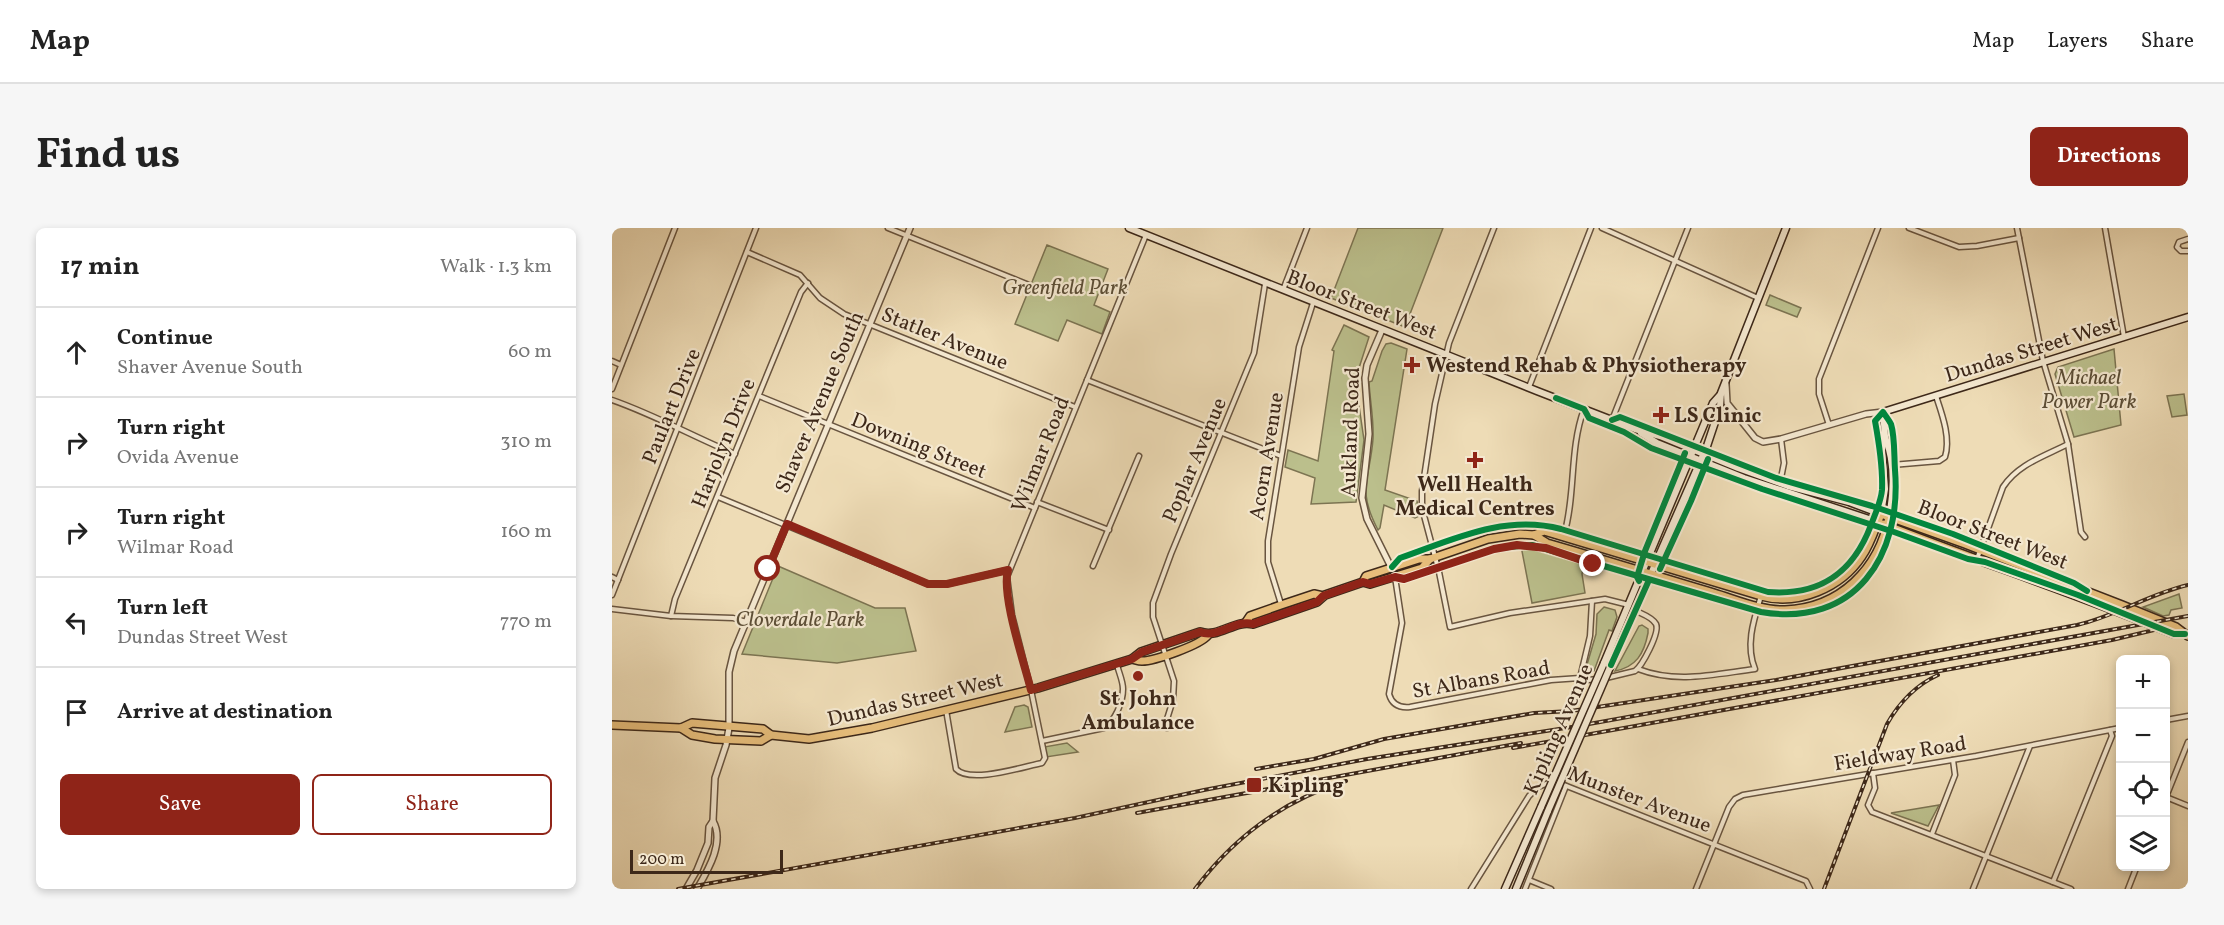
<!DOCTYPE html>
<meta charset="utf-8">
<style>
:root{--surface:#fff;--page:#f6f6f6;--text:#222;--muted:#767676;--line:#e0e0e0;--accent:#8f2418}
body{margin:0;font-family:Vollkorn,serif;background:var(--page);color:var(--text)}
.controls{position:absolute;right:18px;bottom:18px;display:grid;overflow:hidden;border-radius:9px;box-shadow:0 3px 9px #0003}
.controls button{width:54px;height:54px;display:grid;place-items:center;padding:0;border:0;border-bottom:2px solid var(--line);background:var(--surface);color:var(--text);font:30px sans-serif}
.scale{position:absolute;left:18px;bottom:15px;width:153px;box-sizing:border-box;padding-left:6px;border:3px solid #3d2819;border-top:0;font-size:16px;line-height:21px;white-space:nowrap;color:#3d2819;-webkit-text-stroke:4px #f4e8d0;paint-order:stroke}
.stop{position:absolute;width:18px;height:18px;margin:-14px;border:4px solid #8f2418;border-radius:50%;background:#fff}
.stop.end{background:#8f2418;border-color:#fff;box-shadow:0 2px 6px #0008}
.list{margin:0;padding:0;list-style:none}
h2{display:flex;justify-content:space-between;align-items:center;height:78px;margin:0;padding:0 24px;font-size:26px}
h2 small{font-size:20px;font-weight:400;color:var(--muted)}
.list li{display:grid;grid-template-columns:39px 1fr auto;gap:18px;align-items:center;box-sizing:border-box;height:90px;padding:0 24px;border-top:2px solid var(--line)}
.list b{display:block;font-size:22px;white-space:nowrap}
.list p{margin:0;font-size:20px;white-space:nowrap;color:var(--muted)}
.list em{font-size:20px;font-style:normal;color:var(--muted)}
.actions{display:flex;gap:12px;padding:18px 24px}
.actions a{flex:1;padding:14px 0;border:2px solid var(--accent);border-radius:9px;text-align:center;font-size:21px;color:var(--accent)}
.actions .main{background:var(--accent);color:#fff}
.icon{flex:none;width:33px;height:33px;fill:none;stroke:currentColor;stroke-width:2;stroke-linecap:round;stroke-linejoin:round}
.map{position:relative;flex:none;width:1576px;height:661px;overflow:hidden;border-radius:9px}
header{display:flex;align-items:center;gap:36px;box-sizing:border-box;height:84px;padding:0 30px;background:var(--surface);border-bottom:2px solid var(--line)}
header strong{font-size:28px}
nav{display:flex;gap:33px;margin-inline-start:auto;font-size:21px}
.intro{display:flex;align-items:center;justify-content:space-between;box-sizing:border-box;height:144px;padding:0 36px}
h1{margin:0;font-size:42px}
.button{padding:15px 27px;border-radius:9px;background:var(--accent);color:#fff;font-size:21px;font-weight:700}
main{display:flex;gap:36px;padding:0 36px}
aside{flex:1;background:var(--surface);border-radius:9px;box-shadow:0 3px 9px #0003}
.map>svg:first-child{display:block}
</style>
<header>
<strong>Map</strong>
<nav><a>Map</a><a>Layers</a><a>Share</a></nav>
</header>
<div class="intro"><h1>Find us</h1><a class="button">Directions</a></div>
<main>
<aside>
<h2>17 min<small>Walk · 1.3 km</small></h2>
<ul class="list">
<li><svg class="icon" aria-label="ahead" viewBox="0 0 24 24"><path d="M12 20V5M6 11l6-6 6 6"/></svg><div><b>Continue</b><p>Shaver Avenue South</p></div><em>60 m</em></li>
<li><svg class="icon" aria-label="right" viewBox="0 0 24 24"><path d="M7 20v-9h11M14 6l5 5-5 5"/></svg><div><b>Turn right</b><p>Ovida Avenue</p></div><em>310 m</em></li>
<li><svg class="icon" aria-label="right" viewBox="0 0 24 24"><path d="M7 20v-9h11M14 6l5 5-5 5"/></svg><div><b>Turn right</b><p>Wilmar Road</p></div><em>160 m</em></li>
<li><svg class="icon" aria-label="left" viewBox="0 0 24 24"><path d="M17 20v-9H6M10 6l-5 5 5 5"/></svg><div><b>Turn left</b><p>Dundas Street West</p></div><em>770 m</em></li>
<li><svg class="icon" aria-label="arrive" viewBox="0 0 24 24"><path d="M6 21V4h12l-3 4 3 4H6"/></svg><div><b>Arrive at destination</b></div></li>
</ul>
<div class="actions"><a class="main">Save</a><a>Share</a></div>
</aside>
<div class="map">
<svg width="1576" height="661" viewBox="0 0 1576 661">
<rect width="100%" height="100%" fill="#eedcb6"/>
<filter id="stains"><feTurbulence type="fractalNoise" baseFrequency=".00333" numOctaves="4"/><feColorMatrix values="0 0 0 0 .2 0 0 0 0 .09 0 0 0 0 .02 0 0 0 .5 -.17"/></filter>
<radialGradient id="worn" r=".72"><stop offset=".6" stop-color="#630" stop-opacity="0"/><stop offset="1" stop-color="#630" stop-opacity=".3"/></radialGradient>
<g fill="#bbbf8c" stroke="#7c7452" stroke-width="1.5">
<path d="M746,0H831L793,99L719,70Z"/>
<path d="M435,17L496,41L482,77L498,84L490,106L455,92L446,113L403,96Z"/>
<path d="M1158,67L1189,80L1185,89L1154,77Z"/>
<path d="M732,97L757,109L747,140L744,157L752,212L744,274L699,276L703,250L673,239L676,222L706,233L722,123L720,122Z"/>
<path d="M779,115L795,121L773,262L805,273L807,288L803,290L772,277L768,300L766,302C744,260 758,252 761,211C762,192 758,173 757,154L760,153L770,123L774,116Z"/>
<path d="M1502,121L1509,197L1462,209L1443,146L1446,139Z"/>
<path d="M1572,166L1575,187L1560,189L1555,168Z"/>
<path d="M909,318L972,336L970,346L973,365L920,375Z"/>
<path d="M166,338L263,380H293L304,423L225,435L130,426Z"/>
<path d="M1567,366L1570,380L1559,382L1557,387L1551,388L1531,379Z"/>
<path d="M992,379L1003,382L1005,389L1000,403L997,402L982,443L979,444L974,440L984,406L985,386Z"/>
<path d="M1030,397L1036,401V405C1032,426 1024,439 1003,443L1027,398Z"/>
<path d="M412,477L416,479L420,499L393,504L403,479Z"/>
<path d="M455,515L466,524L434,529L432,519Z"/>
<path d="M1327,577L1316,598L1279,585Z"/>
</g>
<g fill="none" stroke-linecap="round" stroke-linejoin="round">
<defs>
<g id="minor">
<path d="M276,0L417,57"/>
<path d="M882,0L837,115L823,176L810,263V280L827,344L838,399L898,385L993,371L1017,377"/>
<path d="M990,0L1146,70"/>
<path d="M1297,0L1347,19L1365,18L1407,10"/>
<path d="M1405,0L1431,133L1456,216L1469,304L1473,309"/>
<path d="M1493,0L1512,109"/>
<path d="M1576,11L1567,14L1565,19L1569,23H1576"/>
<path d="M135,24L188,47L208,70L232,86L463,179"/>
<path d="M671,62L695,0"/>
<path d="M0,133L9,137"/>
<path d="M475,152L669,228"/>
<path d="M917,159L979,0"/>
<path d="M0,161L63,0"/>
<path d="M147,168L423,280"/>
<path d="M0,172C43,187 82,209 123,226"/>
<path d="M1000,192L1076,0"/>
<path d="M1217,197L1207,166V151L1266,0"/>
<path d="M1280,237L1327,233L1333,229C1339,210 1330,186 1324,168"/>
<path d="M1168,255L1172,235L1169,211"/>
<path d="M106,269L316,356H335L396,342"/>
<path d="M425,274L497,302"/>
<path d="M952,307C964,266 957,222 972,181"/>
<path d="M1365,331L1391,259C1406,236 1433,228 1456,216"/>
<path d="M481,338L527,228"/>
<path d="M0,349L6,352"/>
<path d="M783,349L790,395L777,466C780,477 788,480 798,479L939,452L968,450L976,452L986,451"/>
<path d="M0,367L144,0"/>
<path d="M669,376L656,334V313L687,119L701,75"/>
<path d="M0,381L59,388L121,390L134,394"/>
<path d="M59,388L63,371L189,64L196,55"/>
<path d="M1026,441C1065,456 1103,446 1143,441C1133,417 1142,391 1149,368"/>
<path d="M968,450L978,408L980,373"/>
<path d="M994,450L1023,443C1030,438 1048,405 1044,396C1040,389 1030,386 1024,383"/>
<path d="M334,482L344,541C358,556 410,539 430,535L433,530L419,462L400,387L395,349L534,7"/>
<path d="M1554,492L1576,488"/>
<path d="M555,500V491L561,472L562,453L541,389V375L559,326L642,125L653,56"/>
<path d="M430,513L492,500C503,493 511,474 511,461C511,453 507,445 505,437"/>
<path d="M1261,545L1263,560L1256,577L1260,584L1459,661"/>
<path d="M947,555L1194,653L1198,661"/>
<path d="M1554,569L1576,514"/>
<path d="M1554,569L1576,578"/>
<path d="M1320,606L1343,547L1341,532"/>
<path d="M917,652L939,661"/>
<path d="M1441,654L1500,508L1498,502"/>
<path d="M859,661L917,568L926,559L939,554"/>
<path d="M913,661L954,558"/>
<path d="M1084,661L1117,579L1123,571L1131,567L1364,528L1508,500"/>
<path d="M1361,661L1418,518"/>
<path d="M1516,661L1525,638"/>
</g>
<g id="tertiary">
<path d="M770,102L755,137L753,150L757,206L750,270L755,291L780,341"/>
<path d="M1114,156L1115,175L1143,210L1151,214L1169,211L1254,186L1271,184"/>
<path d="M74,661L85,642L96,615L97,599L101,593L103,550L114,517L117,500V444L122,423L298,0"/>
<path d="M85,661C96,642 113,614 101,593"/>
</g>
<g id="secondary">
<path d="M517,0L925,163L1023,201L1048,208L1126,240L1176,258L1237,274L1269,286L1273,261L1270,222L1273,208L1271,184L1576,89"/>
<path d="M1029,205L1045,215L1132,250L1266,294"/>
<path d="M1273,209C1283,234 1282,263 1277,289"/>
<path d="M992,435L1101,175L1109,166"/>
<path d="M999,437L1095,218L1108,179L1109,165L1174,0"/>
<path d="M893,661L929,579"/>
<path d="M904,661L936,583"/>
</g>
<g id="primary">
<path d="M1271,296C1368,334 1466,366 1562,406H1572"/>
<path d="M922,307L935,315C991,331 1047,349 1102,365C1125,372 1150,383 1173,382C1228,380 1267,341 1277,289"/>
<path d="M751,354L758,356L810,340L818,331"/>
<path d="M634,394L638,388L669,377L702,366L711,368"/>
<path d="M520,431C524,432 527,433 530,433C542,433 589,417 596,407"/>
<path d="M0,497L69,500L80,495L151,501L159,507L197,511L260,500L426,460L520,431L529,424L588,404C606,411 623,391 641,396L705,374L713,367L751,354L754,348L807,331H818L876,311L908,306L922,307L932,303L1149,368C1186,378 1229,360 1250,328C1259,315 1263,300 1269,286L1353,316L1510,377L1564,399L1576,408"/>
<path d="M69,500L80,507L103,511L149,513L159,507"/>
</g>
</defs>
<use href="#minor" stroke="#695540" stroke-width="7"/>
<use href="#tertiary" stroke="#695540" stroke-width="8"/>
<use href="#secondary" stroke="#3d2819" stroke-width="9"/>
<use href="#primary" stroke="#3d2819" stroke-width="10"/>
<use href="#minor" stroke="#f4e8d0" stroke-width="4"/>
<use href="#tertiary" stroke="#f4e8d0" stroke-width="5"/>
<use href="#secondary" stroke="#f4e8d0" stroke-width="6"/>
<use href="#primary" stroke="#e7be7b" stroke-width="7"/>
<defs>
<g id="rail">
<path d="M901,520L1500,412L1542,402"/>
<path d="M644,541L702,531L772,511L922,485L959,483L1164,452L1465,397C1504,388 1537,366 1576,357"/>
<path d="M525,585L909,515"/>
<path d="M66,661L463,590L592,562L755,531L966,498L1576,388"/>
<path d="M583,661C621,610 672,572 734,553"/>
<path d="M1212,661L1275,496C1287,475 1304,457 1326,447"/>
</g>
</defs>
<use href="#rail" stroke="#3d2819" stroke-width="4"/>
<use href="#rail" stroke="#f4e8d0" stroke-width="1.5" stroke-dasharray="4.5" stroke-linecap="butt"/>
<defs>
<g id="secondary-bridge">
<path d="M929,579L992,435"/>
<path d="M936,583L999,437"/>
</g>
</defs>
<use href="#secondary-bridge" stroke="#3d2819" stroke-width="9" stroke-linecap="butt"/>
<use href="#secondary-bridge" stroke="#f4e8d0" stroke-width="6"/>
<defs>
<g id="cycleway">
<path d="M944,170L972,181L977,190L1012,204L1039,220L1150,261L1282,304L1356,331L1373,334L1466,367L1562,406H1573"/>
<path d="M1000,192L1008,189L1164,250L1260,278L1341,306L1462,355L1475,363"/>
<path d="M780,339L788,330C840,312 892,286 949,301L1156,364C1208,368 1241,345 1259,297C1263,286 1269,274 1270,262C1271,240 1267,215 1263,193L1271,184C1273,187 1277,192 1279,196C1283,209 1282,228 1283,242C1290,328 1243,400 1149,384L920,317L886,320L792,351L783,349"/>
<path d="M1048,341L1079,273L1096,231"/>
<path d="M1027,353L1025,349L1033,323L1073,225"/>
<path d="M999,437L1037,352"/>
</g>
</defs>
<use href="#cycleway" stroke="#f4e8d0" stroke-width="10"/>
<use href="#cycleway" stroke="#00873e" stroke-width="6"/>
</g>
<g fill="none" stroke-linecap="round" stroke-linejoin="round">
<path stroke="#8f2418" stroke-width="8" d="M156,341L175,296L316,356H335L396,342C389,367 412,434 419,462L520,431L530,424L588,404C606,411 623,391 641,396L705,374L711,368L751,354L758,356L783,349L792,351L882,321L905,317L934,320L981,336"/>
</g>
<g fill="#8f2418" stroke="#f4e8d0" stroke-width="2">
<path d="M797 128h6v6h6v6h-6v6h-6v-6h-6v-6h6z"/>
<path d="M1046 178h6v6h6v6h-6v6h-6v-6h-6v-6h6z"/>
<path d="M860 223h6v6h6v6h-6v6h-6v-6h-6v-6h6z"/>
<circle cx="526" cy="448" r="6"/>
<rect x="634" y="549" width="16" height="16" rx="3"/>
</g>
<g text-anchor="middle" stroke-width="4.5" stroke-linejoin="round" paint-order="stroke">
<g font-size="21" font-style="italic" fill="#5c4e36" stroke="#f4e8d0">
<text x="453" y="66">Greenfield Park</text>
<text x="1477" y="156">Michael<tspan x="1477" dy="24">Power Park</tspan></text>
<text x="188" y="398">Cloverdale Park</text>
</g>
<g font-size="21" fill="#3d2819" stroke="#f4e8d0">
<text transform="translate(750 76) rotate(21)" y="7">Bloor Street West</text>
<text transform="translate(333 110) rotate(22)" y="7">Statler Avenue</text>
<text transform="translate(1419 121) rotate(-17)" y="7">Dundas Street West</text>
<text transform="translate(207 174) rotate(-67)" y="7">Shaver Avenue South</text>
<text transform="translate(59 178) rotate(-68)" y="7">Paulart Drive</text>
<text transform="translate(738 204) rotate(-88)" y="7">Aukland Road</text>
<text transform="translate(111 215) rotate(-68)" y="7">Harjolyn Drive</text>
<text transform="translate(307 217) rotate(22)" y="7">Downing Street</text>
<text transform="translate(428 226) rotate(-68)" y="7">Wilmar Road</text>
<text transform="translate(654 228) rotate(-81)" y="7">Acorn Avenue</text>
<text transform="translate(582 232) rotate(-67)" y="7">Poplar Avenue</text>
<text transform="translate(1381 306) rotate(21)" y="7">Bloor Street West</text>
<text transform="translate(869 451) rotate(-10)" y="7">St Albans Road</text>
<text transform="translate(303 471) rotate(-13)" y="7">Dundas Street West</text>
<text transform="translate(946 501) rotate(-66)" y="7">Kipling Avenue</text>
<text transform="translate(1288 525) rotate(-9)" y="7">Fieldway Road</text>
<text transform="translate(1028 571) rotate(21)" y="7">Munster Avenue</text>
</g>
<g font-size="21" font-weight="bold" fill="#3d2819" stroke="#f4e8d0" text-anchor="start">
<text x="814" y="144">Westend Rehab &amp; Physiotherapy</text>
<text x="1062" y="194">LS Clinic</text>
<text x="863" y="263" text-anchor="middle">Well Health<tspan x="863" dy="24">Medical Centres</tspan></text>
<text x="526" y="477" text-anchor="middle">St. John<tspan x="526" dy="24">Ambulance</tspan></text>
<text x="656" y="564">Kipling</text>
</g>
</g>
<rect width="100%" height="100%" filter="url(#stains)"/>
<rect width="100%" height="100%" fill="url(#worn)"/>
</svg>
<div class="controls">
<button>+</button>
<button>−</button>
<button><svg class="icon" aria-label="locate" viewBox="0 0 24 24"><circle cx="12" cy="12" r="6"/><path d="M12 2v4M12 18v4M2 12h4M18 12h4"/></svg></button>
<button><svg class="icon" aria-label="layers" viewBox="0 0 24 24"><path d="M12 4l9 5-9 5-9-5zM3 14l9 5 9-5"/></svg></button>
</div>
<div class="scale">200 m</div>
<div class="stop" style="left:156px;top:341px"></div>
<div class="stop end" style="left:981px;top:336px"></div>
</div>
</main>
